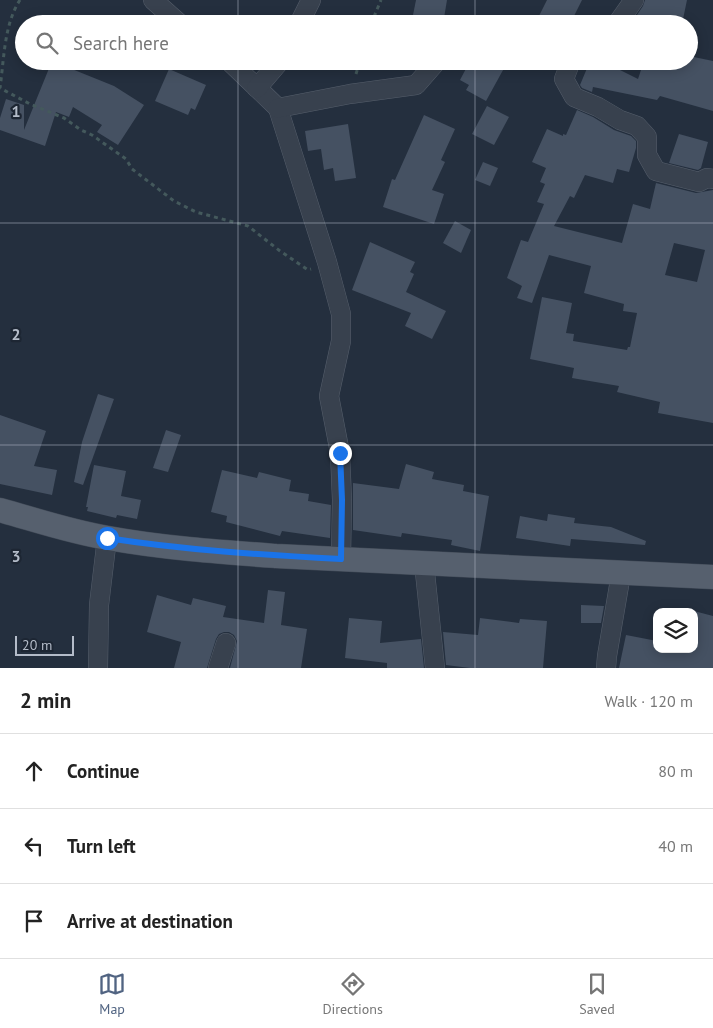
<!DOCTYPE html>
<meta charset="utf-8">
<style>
:root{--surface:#fff;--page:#f6f6f6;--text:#222;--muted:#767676;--line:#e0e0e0;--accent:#516482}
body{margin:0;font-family:"PT Sans",sans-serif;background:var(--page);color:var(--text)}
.controls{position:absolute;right:15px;bottom:15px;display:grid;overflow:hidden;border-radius:10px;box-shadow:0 2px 12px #0003}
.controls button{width:45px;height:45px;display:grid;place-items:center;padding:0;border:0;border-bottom:1px solid var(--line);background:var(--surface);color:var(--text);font:25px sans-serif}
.scale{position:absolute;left:15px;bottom:12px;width:59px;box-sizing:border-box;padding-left:5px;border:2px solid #b4bcc9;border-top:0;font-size:14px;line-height:18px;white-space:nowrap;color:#b4bcc9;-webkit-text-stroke:4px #1d2633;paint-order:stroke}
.stop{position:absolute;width:15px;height:15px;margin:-11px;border:4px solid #1a73e8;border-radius:50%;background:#fff}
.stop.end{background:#1a73e8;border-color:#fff;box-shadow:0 1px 5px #0008}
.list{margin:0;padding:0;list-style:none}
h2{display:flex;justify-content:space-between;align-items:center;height:65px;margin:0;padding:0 20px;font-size:21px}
h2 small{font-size:16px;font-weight:400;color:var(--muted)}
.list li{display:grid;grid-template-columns:32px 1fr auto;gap:15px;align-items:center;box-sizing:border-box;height:75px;padding:0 20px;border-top:1px solid var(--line)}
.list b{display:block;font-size:19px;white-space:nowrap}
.list em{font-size:16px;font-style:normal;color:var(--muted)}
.icon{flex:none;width:28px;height:28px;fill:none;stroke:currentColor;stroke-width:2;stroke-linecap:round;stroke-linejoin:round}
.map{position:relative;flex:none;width:713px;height:668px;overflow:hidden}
.search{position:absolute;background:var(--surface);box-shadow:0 2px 12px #0003;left:15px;right:15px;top:15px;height:55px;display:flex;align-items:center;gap:12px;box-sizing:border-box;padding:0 18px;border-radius:28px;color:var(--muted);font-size:19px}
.sheet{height:290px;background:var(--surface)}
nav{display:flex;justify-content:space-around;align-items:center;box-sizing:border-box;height:70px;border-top:1px solid var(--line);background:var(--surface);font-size:14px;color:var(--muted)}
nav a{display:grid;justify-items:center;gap:2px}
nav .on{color:var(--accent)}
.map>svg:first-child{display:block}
</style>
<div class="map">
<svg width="713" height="668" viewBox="0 0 713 668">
<rect width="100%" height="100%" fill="#242f3e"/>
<g fill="#455162" fill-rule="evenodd">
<path d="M416,0H447L443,24H431L412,20Z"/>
<path d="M547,0H582L570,24H535Z"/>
<path d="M645,0H687L682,24H634L635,18L643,6Z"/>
<path d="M689,56L713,61V111L660,96L657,100L593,87L592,92L582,88L580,85L590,61H602L638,79L644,61H689Z"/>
<path d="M52,61L114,86L144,105L118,145L97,132L102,125L73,107L69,117L56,112L45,146L0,130V118L6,99L24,105V130Z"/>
<path d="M470,61H508L486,101L466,90L469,85L460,80Z"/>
<path d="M169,69L206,85L195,110L191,108L188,115L155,101Z"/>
<path d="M487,106L509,117L494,145L472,134Z"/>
<path d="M577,110L593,117L614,130L631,136L636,141V148L629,172L617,169L613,183L585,175L574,198L570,196L554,226L622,243L633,204L650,209L656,183L696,193L713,190V423L658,413L660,402L617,392L619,386L572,378L574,368L530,359L542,297L572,303L566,333L574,334L573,341L627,350L628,347H630L637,313L623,311L624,304L584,293L591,266L549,255L532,303L517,298L522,286L507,278L521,240L528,242L544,204L537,202L545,184L540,182L546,168L532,162L547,129L563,136V134L566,135ZM674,243L705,250L697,282L665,275Z"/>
<path d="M424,115L455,129L441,160L445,162L432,190L444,194L434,224L383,207L392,179L395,180Z"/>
<path d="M348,124L356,178L335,181L333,168L324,170L321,149L308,151L305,131Z"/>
<path d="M679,134L708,142L701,168L698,170L669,163Z"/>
<path d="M483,162L498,168L490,186L475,180Z"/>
<path d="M455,221L471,230L461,253L443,243Z"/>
<path d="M370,242L415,262L410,272L414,274L406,292L446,311L432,339L405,326L411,313L352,290Z"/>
<path d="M98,394L114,399L83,485L74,482L82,442Z"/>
<path d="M0,415L46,431L34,466L57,470L52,495L0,484Z"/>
<path d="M166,430L181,435L168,472L153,468Z"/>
<path d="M406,464L434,472L432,479L464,485L463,491L489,496L480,551L451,545L452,540L402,533L401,537L353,530V483L399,489Z"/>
<path d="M94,465L126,471L121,496L141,500L137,519L117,515L116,518L87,511L88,507H86Z"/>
<path d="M222,470L257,478L259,472L291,480L289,491L309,494L308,501L331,505L330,538L282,531L280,536L226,522L227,516L211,512Z"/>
<path d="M548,514L575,518L574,523L611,527L646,541L645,545L571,539L570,546L516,538L520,516L547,521Z"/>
<path d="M268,590L285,592L281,625L307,629L301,668H230L237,641L234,635L229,632H224L219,634L216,639L207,668H174L181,642L147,632L157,595L191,605L193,598L226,606L223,617L264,623Z"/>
<path d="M581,605L604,606L601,623H581Z"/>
<path d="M694,611L713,616V668H619L626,635L657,641V649H694Z"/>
<path d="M349,618L382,621L380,643L421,639L424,668H387V663L345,658Z"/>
<path d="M480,618L519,623L520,619L547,621L543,668H470L446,665L443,632L478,635Z"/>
</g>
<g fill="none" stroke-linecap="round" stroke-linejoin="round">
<defs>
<g id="minor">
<path d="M153,0L180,24"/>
<path d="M299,24L311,0"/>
<path d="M617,24L634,0"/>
<path d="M229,61L278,108L327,262L341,314V341L329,396L340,453L342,500L341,559"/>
<path d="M571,61L564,79L574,97L598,107L620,120L637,126L647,137V155L656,171L699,182L707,178L713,179"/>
<path d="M257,88L280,61"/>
<path d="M278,108L350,94L416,85L437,61"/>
<path d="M424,563L435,668"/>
<path d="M98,668L99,605L107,538"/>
<path d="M218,668L226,643"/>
<path d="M606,668L607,656L621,574"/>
</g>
<path id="major" d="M0,510C36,520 71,532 108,538C163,548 220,552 276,556L713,577"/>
</defs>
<use href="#minor" stroke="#565f6c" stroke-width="20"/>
<use href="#major" stroke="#414a57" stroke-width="25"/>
<g stroke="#44595c" stroke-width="3" stroke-dasharray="4 4" stroke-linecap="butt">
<path d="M20,0C4,24 4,60 0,88L30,104L64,118L81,130L92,135L126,159L132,169L174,201L196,212L248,226L280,251L308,270L311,269"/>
<path d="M371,24L381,0"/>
<path d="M356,74L360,61"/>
</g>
<use href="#minor" stroke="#38414e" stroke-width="19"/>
<use href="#major" stroke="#56606e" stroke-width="24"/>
</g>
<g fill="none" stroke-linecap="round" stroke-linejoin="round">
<path stroke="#1a73e8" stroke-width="6" d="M107,538C184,550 263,555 341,559L342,500L340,453"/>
</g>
<path fill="none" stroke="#b4bcc9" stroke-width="1" stroke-opacity="0.55" d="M238,0V24M475,0V24M238,61V668M475,61V668M0,223H713M0,445H713"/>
<g font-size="16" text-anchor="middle" font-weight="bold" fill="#b4bcc9" stroke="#1d2633" stroke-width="4.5" stroke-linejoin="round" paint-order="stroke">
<text x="16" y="117">1</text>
<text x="16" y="340">2</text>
<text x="16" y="562">3</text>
</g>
</svg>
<div class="controls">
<button><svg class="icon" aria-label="layers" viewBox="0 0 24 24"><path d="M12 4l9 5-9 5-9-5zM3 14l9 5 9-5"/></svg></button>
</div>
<div class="scale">20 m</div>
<div class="stop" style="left:107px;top:538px"></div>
<div class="stop end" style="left:340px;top:453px"></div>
<div class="search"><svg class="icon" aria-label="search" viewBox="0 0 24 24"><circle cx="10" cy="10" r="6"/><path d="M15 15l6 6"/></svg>Search here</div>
</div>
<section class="sheet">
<h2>2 min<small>Walk · 120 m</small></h2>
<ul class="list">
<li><svg class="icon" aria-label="ahead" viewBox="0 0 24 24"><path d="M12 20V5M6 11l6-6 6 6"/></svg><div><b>Continue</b></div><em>80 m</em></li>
<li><svg class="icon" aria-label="left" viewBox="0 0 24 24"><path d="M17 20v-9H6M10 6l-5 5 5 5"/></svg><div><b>Turn left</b></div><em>40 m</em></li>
<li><svg class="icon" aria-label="arrive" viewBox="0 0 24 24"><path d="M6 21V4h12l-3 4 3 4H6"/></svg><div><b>Arrive at destination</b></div></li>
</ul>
</section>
<nav>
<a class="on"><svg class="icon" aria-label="map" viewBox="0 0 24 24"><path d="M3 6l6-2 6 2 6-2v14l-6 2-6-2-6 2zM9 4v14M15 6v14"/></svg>Map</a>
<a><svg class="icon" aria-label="directions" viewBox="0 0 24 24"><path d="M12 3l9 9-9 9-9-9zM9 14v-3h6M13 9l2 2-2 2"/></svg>Directions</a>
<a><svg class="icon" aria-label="saved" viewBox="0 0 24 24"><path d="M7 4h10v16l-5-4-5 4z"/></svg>Saved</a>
</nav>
